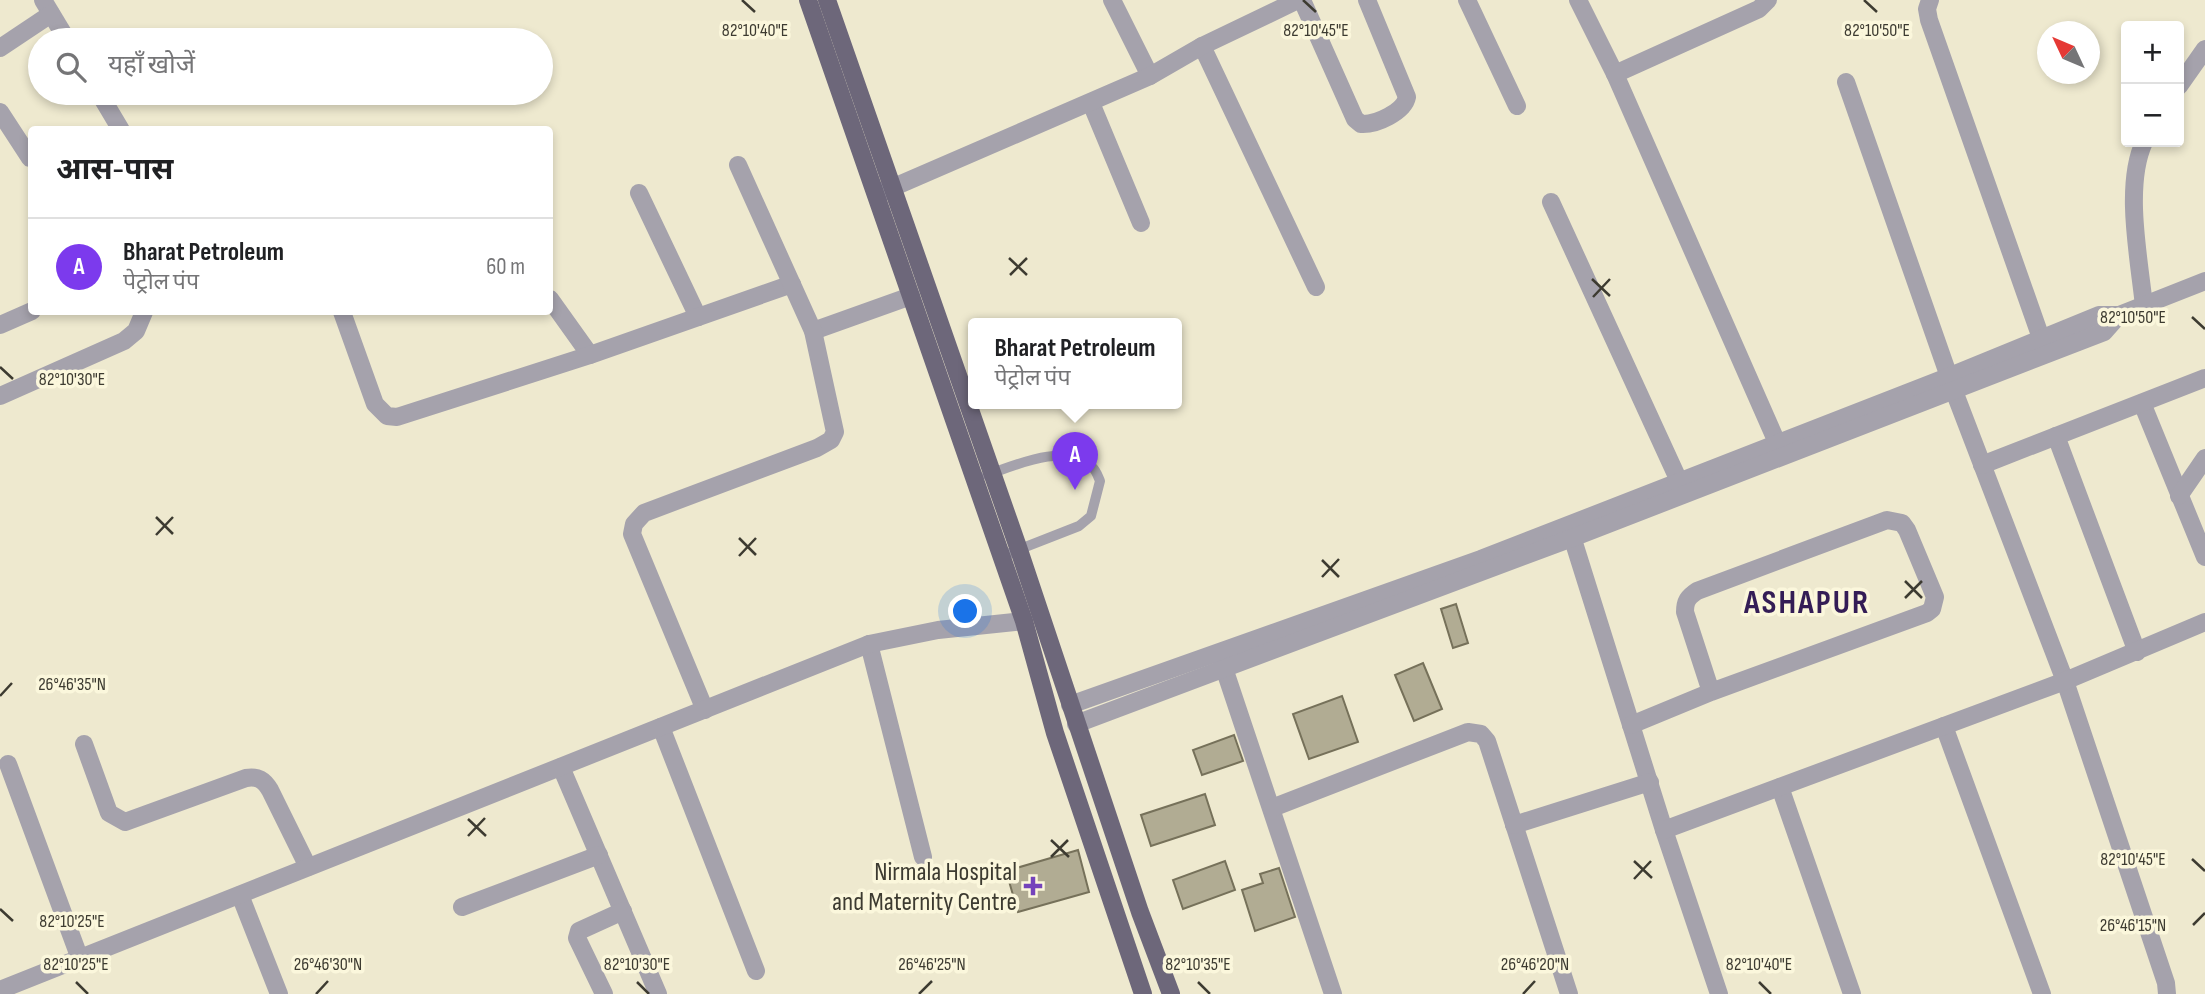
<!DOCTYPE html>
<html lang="hi">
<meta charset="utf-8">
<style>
:root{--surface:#fff;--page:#f2f2f2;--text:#202124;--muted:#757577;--line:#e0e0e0;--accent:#7c3aed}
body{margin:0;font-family:"Sofia Sans Condensed","Noto Sans Devanagari",sans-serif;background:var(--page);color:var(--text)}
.controls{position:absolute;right:21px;top:21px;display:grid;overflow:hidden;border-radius:7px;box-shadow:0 4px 10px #0003}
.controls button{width:63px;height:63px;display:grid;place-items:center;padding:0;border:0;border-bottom:2px solid var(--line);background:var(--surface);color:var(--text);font:35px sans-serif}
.compass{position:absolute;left:2037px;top:21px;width:63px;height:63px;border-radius:50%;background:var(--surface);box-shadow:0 4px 10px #0003;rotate:314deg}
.you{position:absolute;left:966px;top:612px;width:24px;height:24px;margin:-18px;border:5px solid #fff;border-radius:50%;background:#1a73e8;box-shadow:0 0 0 10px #1a73e833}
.badge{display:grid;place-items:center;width:46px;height:46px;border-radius:50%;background:var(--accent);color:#fff;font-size:23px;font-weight:700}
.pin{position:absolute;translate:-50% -58px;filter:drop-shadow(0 2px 4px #0008)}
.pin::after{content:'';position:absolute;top:37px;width:24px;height:21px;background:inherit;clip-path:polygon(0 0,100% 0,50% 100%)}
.popup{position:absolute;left:968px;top:318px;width:214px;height:91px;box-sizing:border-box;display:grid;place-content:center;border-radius:7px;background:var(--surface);filter:drop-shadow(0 2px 5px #0005);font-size:23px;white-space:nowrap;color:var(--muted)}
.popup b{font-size:26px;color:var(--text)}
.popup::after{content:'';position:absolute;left:50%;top:100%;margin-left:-14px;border:14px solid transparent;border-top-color:var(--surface)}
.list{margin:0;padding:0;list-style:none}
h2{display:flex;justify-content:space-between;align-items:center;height:91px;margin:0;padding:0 28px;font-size:30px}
h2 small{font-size:23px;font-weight:400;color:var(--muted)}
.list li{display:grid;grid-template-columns:46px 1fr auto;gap:21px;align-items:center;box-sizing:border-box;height:98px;padding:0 28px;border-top:2px solid var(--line)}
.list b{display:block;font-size:26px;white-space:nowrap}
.list p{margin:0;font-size:23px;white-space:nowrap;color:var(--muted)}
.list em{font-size:23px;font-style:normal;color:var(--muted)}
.icon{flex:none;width:38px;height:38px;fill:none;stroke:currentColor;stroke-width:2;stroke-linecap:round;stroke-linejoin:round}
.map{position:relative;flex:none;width:2205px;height:994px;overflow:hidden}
.search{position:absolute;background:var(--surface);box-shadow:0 4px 10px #0003;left:28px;top:28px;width:525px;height:77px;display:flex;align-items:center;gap:18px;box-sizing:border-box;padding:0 24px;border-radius:38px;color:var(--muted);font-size:26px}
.panel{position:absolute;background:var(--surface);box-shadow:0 4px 10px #0003;left:28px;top:126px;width:525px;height:189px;border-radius:7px}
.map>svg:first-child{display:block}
</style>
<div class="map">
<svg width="2205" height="994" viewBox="0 0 2205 994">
<rect width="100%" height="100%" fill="#eee9cf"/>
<g fill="#b1ac93" stroke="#76715a" stroke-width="2">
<path d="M1456,604L1468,643L1453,648L1441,609Z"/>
<path d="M1423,663L1442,709L1414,721L1395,675Z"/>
<path d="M1342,696L1358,742L1309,759L1293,714Z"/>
<path d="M1234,735L1243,761L1202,775L1193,750Z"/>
<path d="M1205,794L1215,825L1151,846L1141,815Z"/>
<path d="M1078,850L1089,892L1018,912L1006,871Z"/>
<path d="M1225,861L1235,890L1183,909L1173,880Z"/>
<path d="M1279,868L1295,917L1255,931L1242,890L1263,883L1260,874Z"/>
</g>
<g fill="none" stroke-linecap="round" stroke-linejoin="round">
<path stroke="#a5a2ac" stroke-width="10" d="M987,475C1016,465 1065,442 1092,467C1096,470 1098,476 1100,481L1091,516L1079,526L1002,556"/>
<g stroke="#a5a2ac" stroke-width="18">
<path d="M43,0L67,40"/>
<path d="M1112,0L1150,76"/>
<path d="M1302,0L1355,119L1361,124C1376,125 1404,112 1407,97L1367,0"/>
<path d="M1467,0L1517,106"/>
<path d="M1578,0L1615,74L1782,454"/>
<path d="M1930,0L1927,9L1929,20L2041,338"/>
<path d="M1202,46L1316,287"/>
<path d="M0,48L51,14"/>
<path d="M1615,74L1759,9L1768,0"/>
<path d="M1846,82L1954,391L2065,681L2166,983L2167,994"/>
<path d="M2179,86L2205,49"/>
<path d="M99,93L121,130"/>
<path d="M1091,103L1141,223"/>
<path d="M0,112L30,158"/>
<path d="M639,193L698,317"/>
<path d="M880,193L1150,76L1202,46L1298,0"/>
<path d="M1551,202L1679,481"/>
<path d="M550,299L590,355"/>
<path d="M2144,306C2139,257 2124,186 2144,142"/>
<path d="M342,312L375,404L387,416L397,417L590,355L792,284"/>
<path d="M0,325L32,311"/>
<path d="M813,331L911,296"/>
<path d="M0,396L124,341L136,331L144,312"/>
<path d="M2142,403L2205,557"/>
<path d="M2056,436L2137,652"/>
<path d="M1982,465L2205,378"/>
<path d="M2179,496L2205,458"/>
<path d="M1569,527L1664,830L1719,994"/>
<path d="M869,644L923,857"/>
<path d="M1221,659L1333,994"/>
<path d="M1070,705L1481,559L1948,377L2099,315H2119L2205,281"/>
<path d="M705,710L632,534L634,524L644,513L817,448L831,440L835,432L813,331L738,165"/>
<path d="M1076,724L1572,538L2104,332L2119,315"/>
<path d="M1631,725L1711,692L1927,613L1932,609L1935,597L1907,530L1902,523L1887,520L1697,591C1688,597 1685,601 1685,612L1711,692"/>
<path d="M1944,726L2042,994"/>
<path d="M661,727L756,971"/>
<path d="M84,744L109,813L125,822L246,778C258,776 264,780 270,790L308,867"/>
<path d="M8,764L80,959"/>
<path d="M561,767L658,994"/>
<path d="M1780,787L1852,994"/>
<path d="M1272,808L1468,732L1481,734L1487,741L1569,994"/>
<path d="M1514,825L1650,782"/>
<path d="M1664,830L2065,681L2205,622"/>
<path d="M240,895L279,994"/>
<path d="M462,907L599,855"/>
<path d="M0,990L869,644L938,630L1024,621"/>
<path d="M604,994L577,938L579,931L623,911"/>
</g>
<g stroke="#6d677a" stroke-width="18">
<path d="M808,0L1024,621L1055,733L1143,994"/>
<path d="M827,0L1019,550L1140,912L1171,994"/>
</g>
</g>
<path fill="none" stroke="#3d3b31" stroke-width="2.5" d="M742,0L755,12M1303,0L1316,12M1864,0L1877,12M1009,258L1027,275M1010,275L1027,258M1592,279L1610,296M1593,297L1610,279M2192,317L2205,329M0,367L13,379M156,517L173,534M156,535L173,517M739,538L756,555M739,556L756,538M1322,560L1339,577M1322,577L1339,559M1905,581L1922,598M1905,598L1922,581M0,696L12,683M468,819L486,836M468,836L485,818M1051,840L1069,857M1051,857L1068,840M2192,859L2205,871M1634,861L1652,878M1634,879L1651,861M0,909L13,921M2193,925L2205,913M76,982L88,994M637,982L649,994M1198,982L1210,994M1759,982L1771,994M316,994L328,981M919,994L932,981M1523,994L1535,981"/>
<path fill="#7443bb" stroke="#fbf7dc" stroke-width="2.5" d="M1029.5 875.5h7v7h7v7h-7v7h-7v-7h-7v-7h7z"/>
<g text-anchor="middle" stroke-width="7" stroke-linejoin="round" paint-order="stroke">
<g font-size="26" fill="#3d3b31" stroke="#fbf7dc" text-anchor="end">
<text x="1017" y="880">Nirmala Hospital<tspan x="1017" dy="30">and Maternity Centre</tspan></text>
</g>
<g font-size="33" font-weight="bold" letter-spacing="2" fill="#341d56" stroke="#fbf7dc">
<text x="1807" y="613">ASHAPUR</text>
</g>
</g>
<g font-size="18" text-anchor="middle" fill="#3d3b31" stroke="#fbf7dc" stroke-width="7" stroke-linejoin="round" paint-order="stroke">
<text x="755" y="36">82°10'40"E</text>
<text x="1316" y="36">82°10'45"E</text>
<text x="1877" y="36">82°10'50"E</text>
<text x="2133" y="323">82°10'50"E</text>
<text x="72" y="385">82°10'30"E</text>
<text x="72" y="690">26°46'35"N</text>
<text x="2133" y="865">82°10'45"E</text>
<text x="72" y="927">82°10'25"E</text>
<text x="2133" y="931">26°46'15"N</text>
<text x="328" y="970">26°46'30"N</text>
<text x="932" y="970">26°46'25"N</text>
<text x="1535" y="970">26°46'20"N</text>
<text x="76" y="970">82°10'25"E</text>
<text x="637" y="970">82°10'30"E</text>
<text x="1198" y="970">82°10'35"E</text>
<text x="1759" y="970">82°10'40"E</text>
</g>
</svg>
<div class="controls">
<button>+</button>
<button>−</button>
</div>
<svg class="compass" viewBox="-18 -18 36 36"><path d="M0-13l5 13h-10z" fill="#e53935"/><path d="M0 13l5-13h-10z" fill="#757577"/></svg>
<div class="you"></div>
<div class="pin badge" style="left:1075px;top:490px">A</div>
<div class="popup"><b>Bharat Petroleum</b>पेट्रोल पंप</div>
<div class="search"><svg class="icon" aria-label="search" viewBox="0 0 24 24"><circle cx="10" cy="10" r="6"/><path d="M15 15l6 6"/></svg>यहाँ खोजें</div>
<section class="panel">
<h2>आस-पास<small></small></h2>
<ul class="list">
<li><span class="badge">A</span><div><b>Bharat Petroleum</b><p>पेट्रोल पंप</p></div><em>60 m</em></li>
</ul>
</section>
</div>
